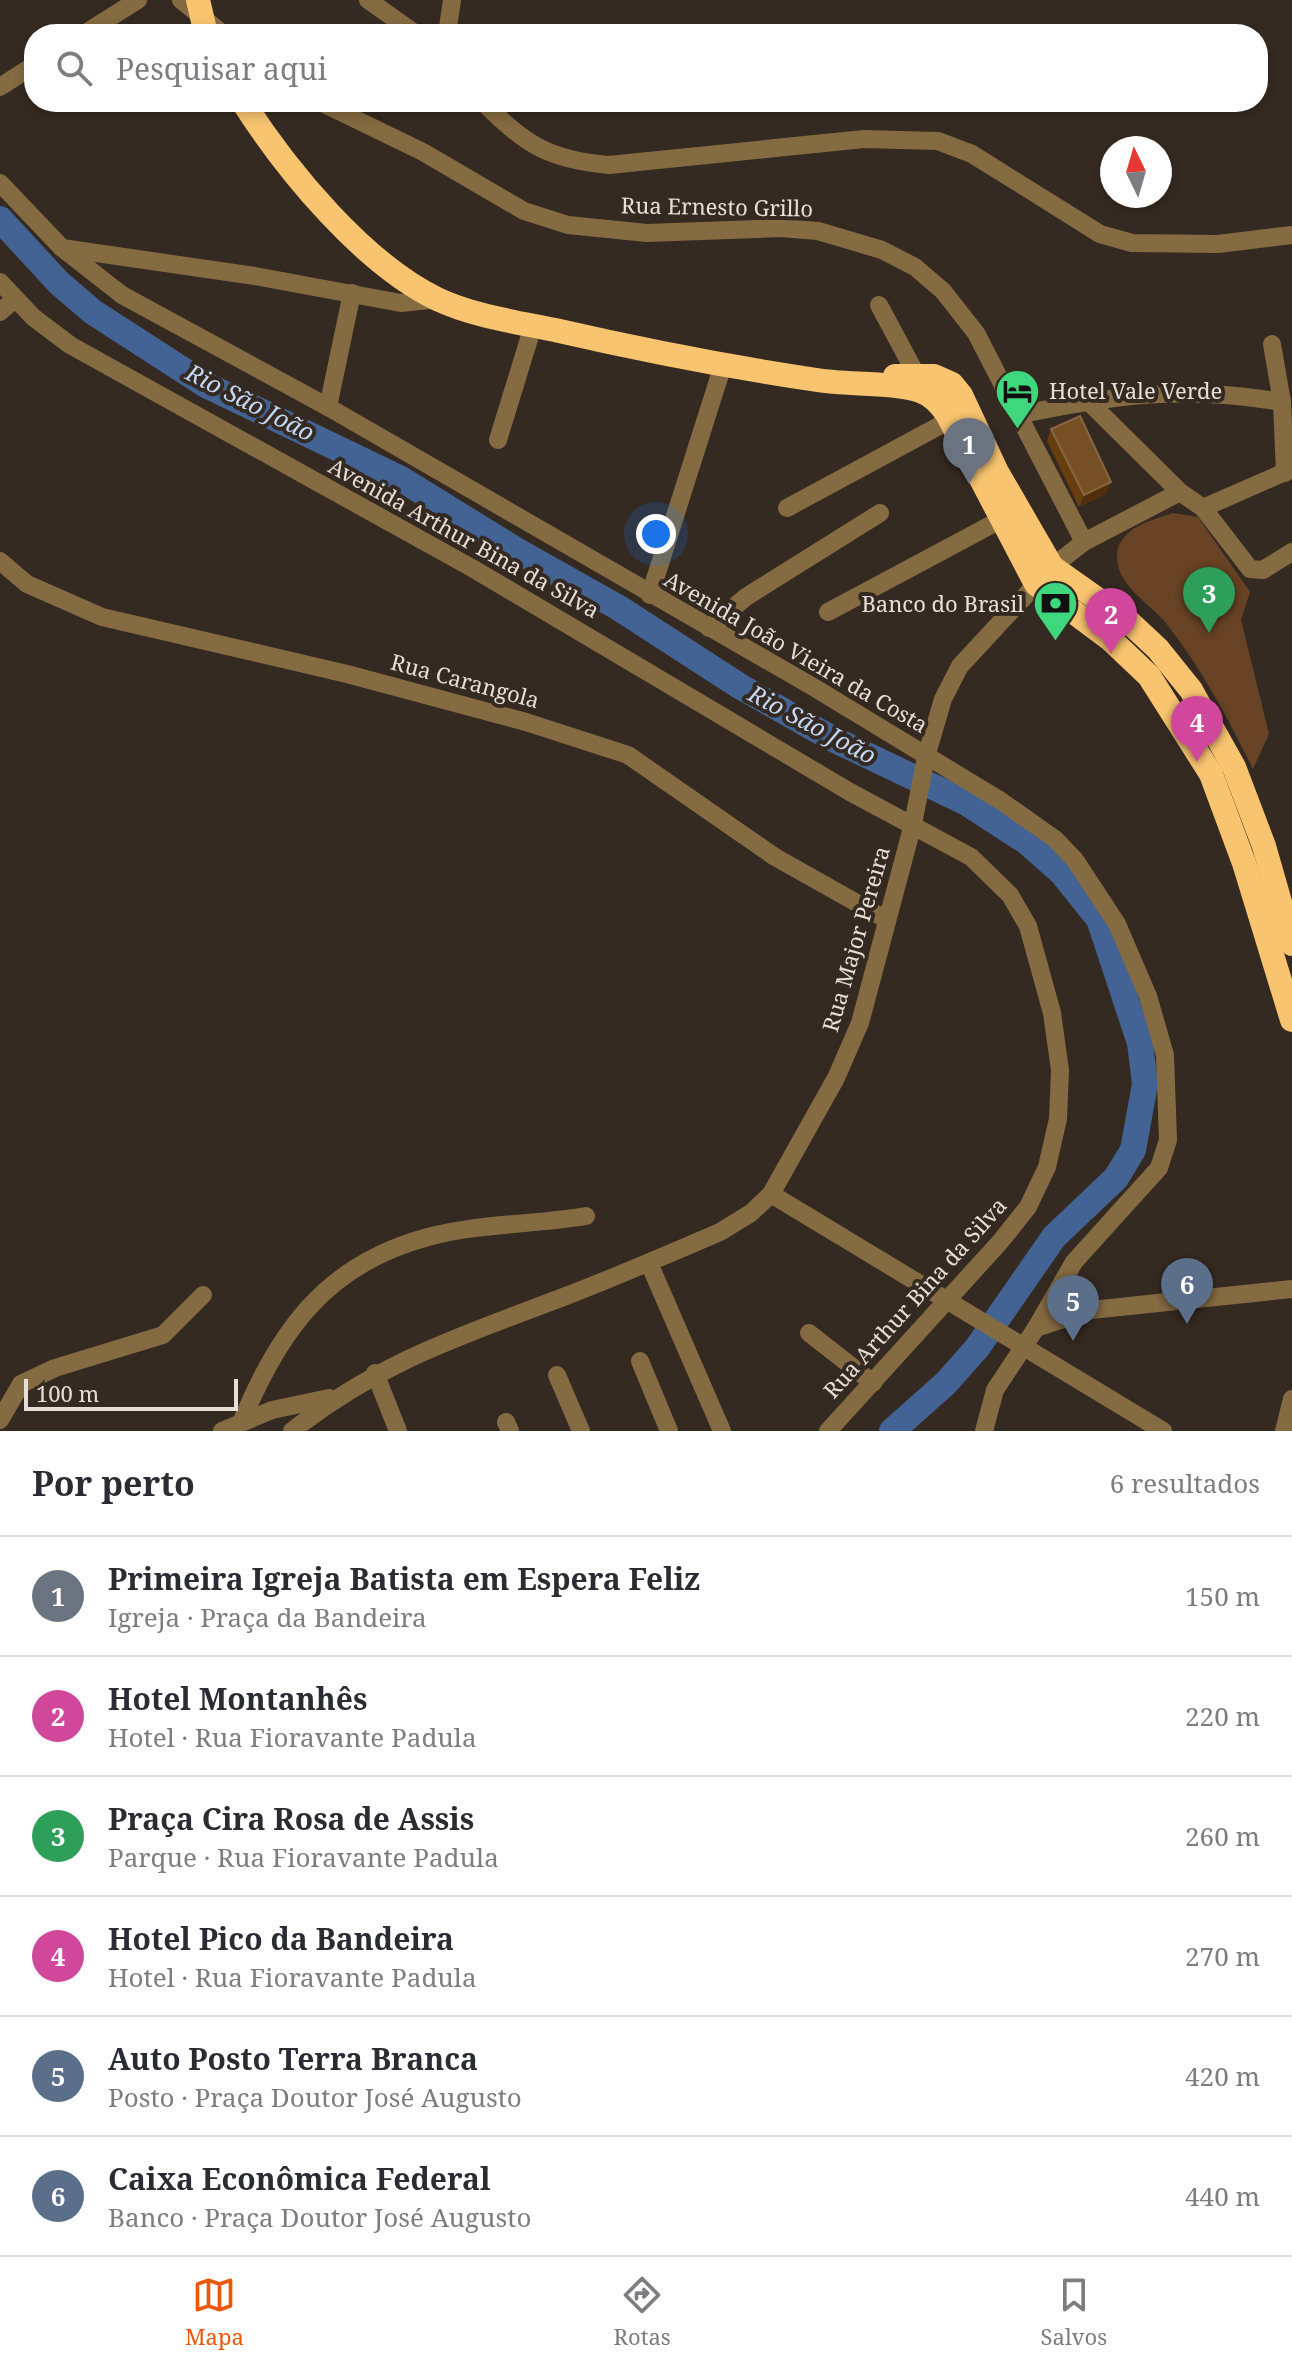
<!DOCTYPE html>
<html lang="pt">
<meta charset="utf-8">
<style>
:root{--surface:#fff;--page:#f2f2f3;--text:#2b2b33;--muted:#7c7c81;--line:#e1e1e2;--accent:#ea580c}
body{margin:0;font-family:"Noto Serif",serif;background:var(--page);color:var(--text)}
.compass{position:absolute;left:1100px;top:136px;width:72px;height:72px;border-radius:50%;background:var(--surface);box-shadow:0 4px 12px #0003;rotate:355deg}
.scale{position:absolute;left:24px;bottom:20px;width:214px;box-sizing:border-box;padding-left:8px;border:4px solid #e6ded8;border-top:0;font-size:22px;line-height:28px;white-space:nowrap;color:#e6ded8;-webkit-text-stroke:6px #352a21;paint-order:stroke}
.you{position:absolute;left:656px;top:534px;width:28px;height:28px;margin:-20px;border:6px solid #fff;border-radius:50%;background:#1a73e8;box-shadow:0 0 0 12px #1a73e833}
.badge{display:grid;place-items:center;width:52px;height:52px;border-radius:50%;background:var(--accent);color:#fff;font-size:26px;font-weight:700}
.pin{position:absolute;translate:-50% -66px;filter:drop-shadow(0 2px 4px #0008)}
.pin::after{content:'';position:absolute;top:42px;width:28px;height:24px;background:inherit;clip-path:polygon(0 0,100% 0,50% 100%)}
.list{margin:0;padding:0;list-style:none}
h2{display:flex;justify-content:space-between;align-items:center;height:104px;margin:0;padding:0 32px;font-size:34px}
h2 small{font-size:26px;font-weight:400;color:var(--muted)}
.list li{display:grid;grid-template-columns:52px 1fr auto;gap:24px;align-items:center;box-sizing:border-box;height:120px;padding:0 32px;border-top:2px solid var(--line)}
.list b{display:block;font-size:30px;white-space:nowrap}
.list p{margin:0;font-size:26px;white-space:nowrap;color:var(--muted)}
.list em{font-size:26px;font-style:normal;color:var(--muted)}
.icon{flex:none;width:44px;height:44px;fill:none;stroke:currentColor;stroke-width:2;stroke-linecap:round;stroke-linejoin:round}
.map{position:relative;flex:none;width:1292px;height:1431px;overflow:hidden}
.search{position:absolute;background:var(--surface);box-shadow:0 4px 12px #0003;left:24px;right:24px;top:24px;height:88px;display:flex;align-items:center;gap:20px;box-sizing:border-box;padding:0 28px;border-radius:32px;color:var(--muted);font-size:30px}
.sheet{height:824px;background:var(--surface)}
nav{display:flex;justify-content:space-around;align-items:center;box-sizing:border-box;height:112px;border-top:2px solid var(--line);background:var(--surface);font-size:22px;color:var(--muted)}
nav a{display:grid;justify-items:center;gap:4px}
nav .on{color:var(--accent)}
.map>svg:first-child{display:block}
</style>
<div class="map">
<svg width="1292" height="1431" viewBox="0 0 1292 1431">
<rect width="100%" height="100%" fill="#352a21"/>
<path fill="#684325" d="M1173,513L1198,517L1250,592L1241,620L1269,734L1253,769C1227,717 1201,667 1165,622C1149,603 1119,586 1117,560C1115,529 1149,521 1173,513Z"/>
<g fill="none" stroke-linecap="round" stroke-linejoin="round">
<path stroke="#436394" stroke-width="26" d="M0,219L59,283L93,312L206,385L401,479L516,550L619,608L741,687L831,738L967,803L1027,842L1062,873L1099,919L1140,1043L1145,1084L1133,1150L1116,1178L1054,1237L977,1348L946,1383L892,1431"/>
<g stroke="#856b42" stroke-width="18">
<path d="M181,0L223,34"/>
<path d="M368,0L416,34"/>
<path d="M84,34L138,0"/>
<path d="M447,34L452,0"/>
<path d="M0,87L34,65"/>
<path d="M320,102L423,152L524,211L568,225L647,233L781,228L818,231L882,250L915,267L943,291L976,333L1084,542"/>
<path d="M483,102C524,144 549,160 609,165L864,139L938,141L972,154L1100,234L1132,243L1218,244L1292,235"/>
<path d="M0,183L62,248L122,295L328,407L815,688L1001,801L1055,839L1075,860L1117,924L1148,996L1165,1055L1168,1140L1159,1168L1074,1262L1036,1328"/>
<path d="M62,248L255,276L401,303L438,299"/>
<path d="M0,282L33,317L70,345L472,568L850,792L971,857L1010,895L1028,926L1052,1013L1060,1070L1058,1119L1047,1167L1028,1207L1000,1242L828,1431"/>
<path d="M879,305L916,374"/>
<path d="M0,312L15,299"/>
<path d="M1272,344L1282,402L1285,473"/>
<path d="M1088,401L1180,492L1203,508L1250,569L1263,570L1292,552"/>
<path d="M328,407L352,293"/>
<path d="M1018,415C1114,395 1185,385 1282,402"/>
<path d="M498,440L533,326"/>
<path d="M787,508L950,420"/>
<path d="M1203,508L1292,469"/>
<path d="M0,561L27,584L102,617L347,674L526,722L628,755L775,857L887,920"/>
<path d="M650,595L723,365"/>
<path d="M828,612L1002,519"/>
<path d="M709,628L746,597L880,513"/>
<path d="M771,1194L1163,1431"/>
<path d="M649,1263L722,1431"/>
<path d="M809,1333L873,1383"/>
<path d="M640,1361L669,1431"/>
<path d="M375,1373L398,1431"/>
<path d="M557,1375L581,1431"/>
<path d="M0,1420L21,1384L55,1368L163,1335L203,1295"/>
<path d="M506,1422L510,1431"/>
<path d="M241,1423C279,1330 327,1264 428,1237C479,1223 534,1225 586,1216"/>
<path d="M222,1431L272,1410L329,1398"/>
<path d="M292,1431C380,1361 464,1335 566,1296C618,1276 669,1254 720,1232L751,1213L771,1194L836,1078L860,1023L913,824L926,757L943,699L960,666L1052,567L1084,542L1180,492"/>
<path d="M984,1431L995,1390L1036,1328L1091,1310L1292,1289"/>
<path d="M1284,1431L1292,1399"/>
</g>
<g stroke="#f8c470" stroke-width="24">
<path d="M198,0L206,34"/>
<path d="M243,102C287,171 363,263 437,299C473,316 516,322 555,330C642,350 729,367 817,380C846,385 894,382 920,391C932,395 940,404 947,414L1036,584L1110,639L1149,676L1211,774L1244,863L1292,1020"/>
<path d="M895,376H934L952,384L961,395L997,472L1052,567L1127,620L1158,649L1191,690L1234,767L1264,846L1292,944"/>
</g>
</g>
<path fill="#693e0f" d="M1051,429L1111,482L1106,494L1079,507L1047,441Z"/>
<path fill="#4f2f0d" d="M1111,482L1106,494L1079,507L1084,495Z"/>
<path fill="#774f25" stroke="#886641" stroke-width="2" d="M1080,416L1111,482L1084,495L1051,429Z"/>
<defs>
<symbol id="hotel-pin" viewBox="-11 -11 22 30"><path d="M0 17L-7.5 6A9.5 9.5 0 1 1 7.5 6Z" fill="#3ed77d" stroke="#352a21"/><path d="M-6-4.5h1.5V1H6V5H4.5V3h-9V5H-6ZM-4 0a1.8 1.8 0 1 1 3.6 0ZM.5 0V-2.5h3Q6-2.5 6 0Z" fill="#111"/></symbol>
<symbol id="bank-pin" viewBox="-11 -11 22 30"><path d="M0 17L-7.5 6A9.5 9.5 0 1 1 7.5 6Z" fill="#3ed77d" stroke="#352a21"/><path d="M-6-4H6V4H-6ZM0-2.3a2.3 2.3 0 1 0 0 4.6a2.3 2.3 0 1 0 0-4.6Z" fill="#111"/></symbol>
</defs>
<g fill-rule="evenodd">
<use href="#hotel-pin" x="992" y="366" width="51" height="69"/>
<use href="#bank-pin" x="1030" y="578" width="51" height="69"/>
</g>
<g text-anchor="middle" stroke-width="8" stroke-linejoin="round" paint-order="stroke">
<g font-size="22" fill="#e6ded8" stroke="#352a21">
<text transform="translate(717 207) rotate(1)" y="8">Rua Ernesto Grillo</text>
<text transform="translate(464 538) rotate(29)" y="8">Avenida Arthur Bina da Silva</text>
<text transform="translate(796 652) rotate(30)" y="8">Avenida João Vieira da Costa</text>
<text transform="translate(465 681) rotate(15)" y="8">Rua Carangola</text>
<text transform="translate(856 939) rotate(-74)" y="8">Rua Major Pereira</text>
<text transform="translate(915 1298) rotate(-48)" y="8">Rua Arthur Bina da Silva</text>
</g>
<g font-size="22" fill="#e6ded8" stroke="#352a21" text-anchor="start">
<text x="1049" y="399">Hotel Vale Verde</text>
<text x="1024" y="612" text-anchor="end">Banco do Brasil</text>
</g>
<g font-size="24" font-style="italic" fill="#c3d7f5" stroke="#352a21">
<text transform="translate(250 403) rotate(27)" y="8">Rio São João</text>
<text transform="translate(812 725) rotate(28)" y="8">Rio São João</text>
</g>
</g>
</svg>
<svg class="compass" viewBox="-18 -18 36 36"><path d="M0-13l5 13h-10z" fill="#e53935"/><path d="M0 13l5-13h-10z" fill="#7c7c81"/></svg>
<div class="scale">100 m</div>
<div class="you"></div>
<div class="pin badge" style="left:969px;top:484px;background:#6b7280">1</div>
<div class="pin badge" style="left:1111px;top:654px;background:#d1479c">2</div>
<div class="pin badge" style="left:1209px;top:633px;background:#2e9e5b">3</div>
<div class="pin badge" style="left:1197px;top:762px;background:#d1479c">4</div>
<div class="pin badge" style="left:1073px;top:1341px;background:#5c6f8a">5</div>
<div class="pin badge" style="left:1187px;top:1324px;background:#5c6f8a">6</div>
<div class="search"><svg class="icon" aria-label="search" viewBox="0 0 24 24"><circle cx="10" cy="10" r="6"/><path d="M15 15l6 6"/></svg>Pesquisar aqui</div>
</div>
<section class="sheet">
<h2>Por perto<small>6 resultados</small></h2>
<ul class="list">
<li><span class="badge" style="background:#6b7280">1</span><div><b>Primeira Igreja Batista em Espera Feliz</b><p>Igreja · Praça da Bandeira</p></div><em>150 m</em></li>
<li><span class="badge" style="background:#d1479c">2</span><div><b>Hotel Montanhês</b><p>Hotel · Rua Fioravante Padula</p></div><em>220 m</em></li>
<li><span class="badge" style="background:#2e9e5b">3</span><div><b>Praça Cira Rosa de Assis</b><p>Parque · Rua Fioravante Padula</p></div><em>260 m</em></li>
<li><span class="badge" style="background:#d1479c">4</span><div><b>Hotel Pico da Bandeira</b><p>Hotel · Rua Fioravante Padula</p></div><em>270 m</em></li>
<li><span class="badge" style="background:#5c6f8a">5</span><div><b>Auto Posto Terra Branca</b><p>Posto · Praça Doutor José Augusto</p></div><em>420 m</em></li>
<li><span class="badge" style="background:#5c6f8a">6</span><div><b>Caixa Econômica Federal</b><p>Banco · Praça Doutor José Augusto</p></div><em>440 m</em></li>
</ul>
</section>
<nav>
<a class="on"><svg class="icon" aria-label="map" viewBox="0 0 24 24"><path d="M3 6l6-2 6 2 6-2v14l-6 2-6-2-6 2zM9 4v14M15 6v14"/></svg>Mapa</a>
<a><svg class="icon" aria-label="directions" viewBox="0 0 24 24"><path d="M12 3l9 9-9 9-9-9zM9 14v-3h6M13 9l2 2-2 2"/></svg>Rotas</a>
<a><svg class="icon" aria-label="saved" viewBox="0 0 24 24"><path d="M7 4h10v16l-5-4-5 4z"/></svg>Salvos</a>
</nav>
